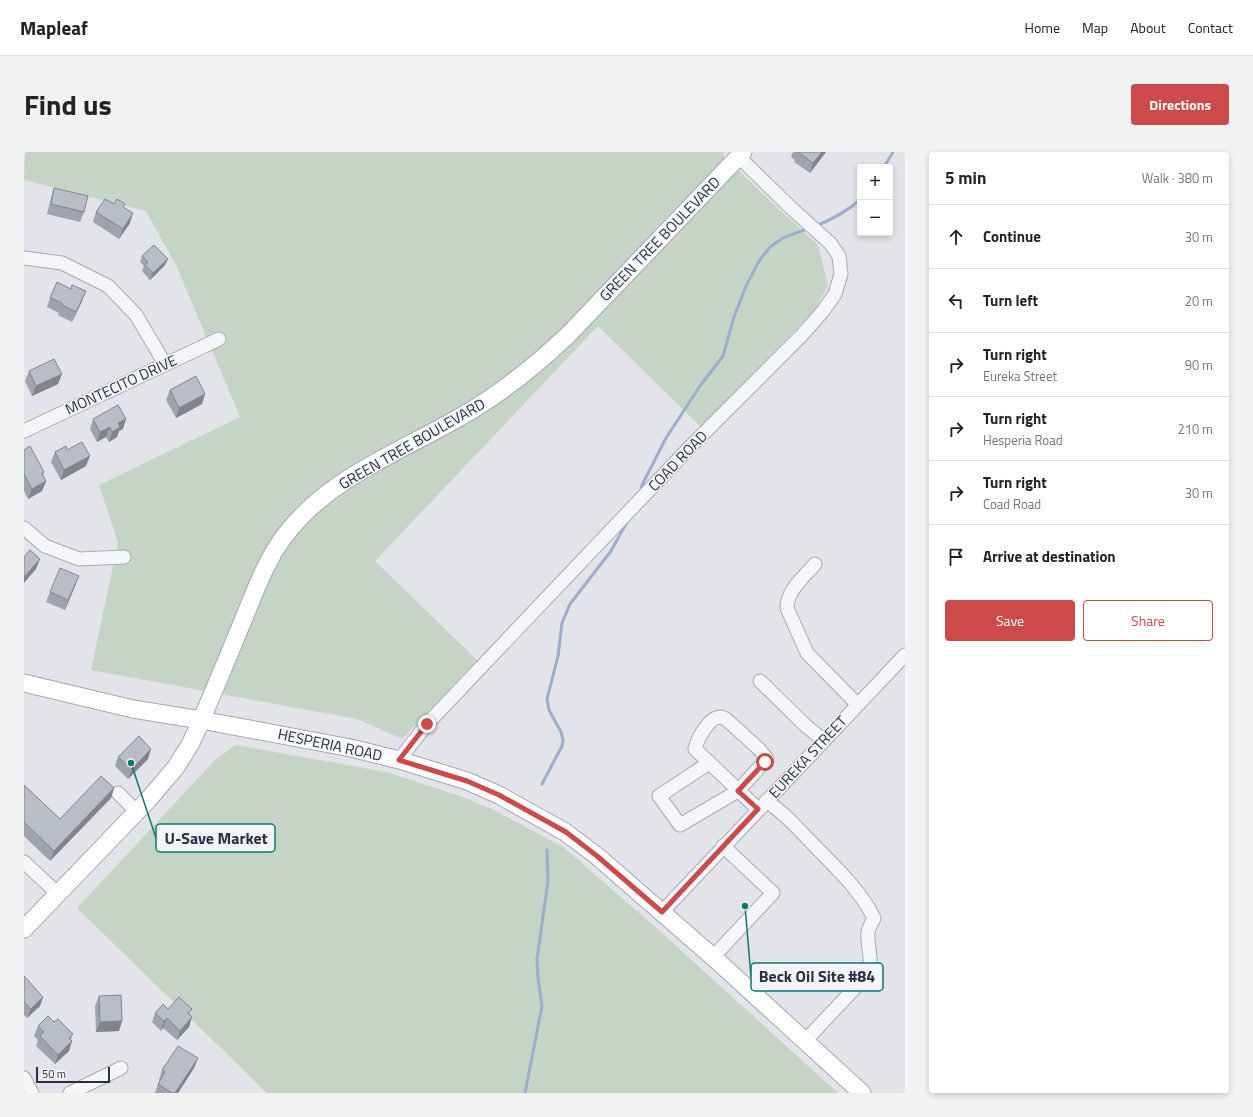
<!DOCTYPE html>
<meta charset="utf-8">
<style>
:root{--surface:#fff;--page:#f2f2f2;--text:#222;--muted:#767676;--line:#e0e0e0;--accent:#cd4a4b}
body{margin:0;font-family:"Titillium Web",sans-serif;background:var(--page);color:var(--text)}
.controls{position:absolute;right:12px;top:12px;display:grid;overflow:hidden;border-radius:4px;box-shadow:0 2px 6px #0003}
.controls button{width:36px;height:36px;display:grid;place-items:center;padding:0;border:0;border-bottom:1px solid var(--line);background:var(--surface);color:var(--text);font:20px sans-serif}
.scale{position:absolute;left:12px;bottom:10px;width:74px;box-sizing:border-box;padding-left:4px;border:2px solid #2a3042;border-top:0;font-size:11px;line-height:14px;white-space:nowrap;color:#2a3042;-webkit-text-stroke:3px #f2f4f8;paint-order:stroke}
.stop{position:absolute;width:12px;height:12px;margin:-9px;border:3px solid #cd4a4b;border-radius:50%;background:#fff}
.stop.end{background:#cd4a4b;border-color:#fff;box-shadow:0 1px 4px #0008}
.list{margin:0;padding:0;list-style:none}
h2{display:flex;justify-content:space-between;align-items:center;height:52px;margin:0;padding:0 16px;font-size:17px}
h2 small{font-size:13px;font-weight:400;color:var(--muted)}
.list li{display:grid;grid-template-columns:26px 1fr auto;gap:12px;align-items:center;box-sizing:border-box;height:64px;padding:0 16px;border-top:1px solid var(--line)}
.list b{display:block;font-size:15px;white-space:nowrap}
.list p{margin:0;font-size:13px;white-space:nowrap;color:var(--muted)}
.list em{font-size:13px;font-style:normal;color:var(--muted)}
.actions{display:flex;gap:8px;padding:12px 16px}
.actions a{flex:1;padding:9px 0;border:1px solid var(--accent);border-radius:4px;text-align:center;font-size:14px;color:var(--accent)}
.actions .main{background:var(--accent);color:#fff}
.icon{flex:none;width:22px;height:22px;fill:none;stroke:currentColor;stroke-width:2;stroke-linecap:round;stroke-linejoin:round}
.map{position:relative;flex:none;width:881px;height:941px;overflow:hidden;border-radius:4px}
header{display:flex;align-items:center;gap:24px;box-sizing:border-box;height:56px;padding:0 20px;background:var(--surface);border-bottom:1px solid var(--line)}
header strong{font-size:19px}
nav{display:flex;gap:22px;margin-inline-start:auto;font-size:14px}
.intro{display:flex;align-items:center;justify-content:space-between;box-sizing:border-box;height:96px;padding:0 24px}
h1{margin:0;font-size:28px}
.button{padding:10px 18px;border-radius:4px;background:var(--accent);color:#fff;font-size:14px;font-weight:700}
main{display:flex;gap:24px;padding:0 24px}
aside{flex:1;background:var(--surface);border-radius:4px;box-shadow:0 2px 6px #0003}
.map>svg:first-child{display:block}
</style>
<header>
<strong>Mapleaf</strong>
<nav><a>Home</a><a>Map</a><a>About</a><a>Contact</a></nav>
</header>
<div class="intro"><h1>Find us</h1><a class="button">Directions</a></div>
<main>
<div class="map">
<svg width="881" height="941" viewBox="0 0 881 941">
<rect width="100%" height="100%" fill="#e2e4ea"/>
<g fill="#c5d4c4">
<path d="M1,0H701L699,3L748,51L794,93L804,133L792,156L678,276L574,174L351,409L453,508L378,587L333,567L67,518L94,391L75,333L216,265L152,113L122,59L0,28Z"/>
<path d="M212,593L362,620L436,644L468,657L539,695L628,772L814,941H243L53,756L192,607Z"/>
</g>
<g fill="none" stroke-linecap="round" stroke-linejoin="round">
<g stroke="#9eadca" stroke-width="3">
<path d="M860,15L869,0"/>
<path d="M792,74C809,67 823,59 836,48"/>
<path d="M617,339L618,333L642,286L676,234L699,204L710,165L722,134L735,109L746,95L759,86L785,76"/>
<path d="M518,632L538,594L539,588L537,580L525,558L523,547L534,504L538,471L546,452L587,399L603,370"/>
<path d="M501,941L518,854L514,826L513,807L524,729L523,698"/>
</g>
<defs>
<g id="minor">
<path d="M0,106L38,111L84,134L112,163L141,212"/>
<path d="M0,279L195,187"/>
<path d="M0,376L21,394L55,407L100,405"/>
<path d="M791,412C780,425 763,438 763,456L783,501L833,552"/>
<path d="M736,529L781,573L799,588"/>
<path d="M375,608L403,572L667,294L777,184L799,159L811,142L817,122L815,104L806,91L767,56L715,5"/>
<path d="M685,611L635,644L656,673L714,639L743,607L735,597L703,568C701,567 699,565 697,565C685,564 673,588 671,597L734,657"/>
<path d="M94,641L113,660"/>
<path d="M742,649C760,660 773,676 787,690C810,714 835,736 850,766C848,771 844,776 844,781C843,795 849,808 845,821L781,889"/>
<path d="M0,710L34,742"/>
<path d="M638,760L881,503"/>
<path d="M689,805L749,741L699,694"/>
<path d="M0,926L8,941"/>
<path d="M46,941L97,916"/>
</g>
<g id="major">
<path d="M0,531L109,557L177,568L327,596L375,608L443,629L475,643L541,680L573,704L689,805L838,941"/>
<path d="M0,777L124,648L152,615L167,591C186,549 203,507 220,466C232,437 243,406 262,382C306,325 376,300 436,265C476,243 511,214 544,183L719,0"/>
</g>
</defs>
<use href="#minor" stroke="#a7aab4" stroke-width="15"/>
<use href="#major" stroke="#a2a7b6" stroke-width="19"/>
<use href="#minor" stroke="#f5f6f9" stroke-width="13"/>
<use href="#major" stroke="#fff" stroke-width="17"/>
</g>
<g fill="#9fa3ab">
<path d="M769,0H802L786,21L770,10L771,8L767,5Z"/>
<path d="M30,36L60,60L56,70L23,62L27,46Z"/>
<path d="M101,52L99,55L106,71L95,87L69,70L72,60Z"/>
<path d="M118,104L141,113L126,128L118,119L120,114L116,110Z"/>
<path d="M26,146L58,149L48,170L34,163L35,161L23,155Z"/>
<path d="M5,219L34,232L8,244L1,229Z"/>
<path d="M146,238L178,252L152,266L142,248Z"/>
<path d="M69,267L99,277L95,279L93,285L85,290L82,285L73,290L66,277Z"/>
<path d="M0,298L20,320L19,324L22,329L18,339L4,347L0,339Z"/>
<path d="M43,298L62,314L37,328L27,310L31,300Z"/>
<path d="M55,424L41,458L22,450L26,440Z"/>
<path d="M94,605L124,607L104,627L91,614Z"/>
<path d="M0,633L36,667L90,636L87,646L26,709L0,684Z"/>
<path d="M0,824L19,845L16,854L3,866L0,863Z"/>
<path d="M75,844L98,869L95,879L72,880L71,854Z"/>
<path d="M144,857L166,863L165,875L153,888L139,876L137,879L128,870L131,861Z"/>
<path d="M30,870L49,882L47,887L45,899L31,912L12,894L14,888L10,884L14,874Z"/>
<path d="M174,906L170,916L154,941H131L134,932L136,929L135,928L138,918Z"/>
</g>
<g fill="#82848b">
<path d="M798,0H802L786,21L789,11Z"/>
<path d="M109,61L106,71L95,87L99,77Z"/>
<path d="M144,107L141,113L126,128L129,121Z"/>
<path d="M62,139L58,149L48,170L52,160Z"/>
<path d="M38,222L34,232L8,244L12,234Z"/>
<path d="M181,242L178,252L152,266L155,256Z"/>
<path d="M102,267L99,277L95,279L93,285L85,290L88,280L94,271Z"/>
<path d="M86,275L82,285L73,290L76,280Z"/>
<path d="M66,304L62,314L37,328L40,318Z"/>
<path d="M22,329L18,339L4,347L8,337Z"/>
<path d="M16,407L12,417L0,431V425Z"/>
<path d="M55,424L51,434L41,458L44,448Z"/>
<path d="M127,597L124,607L104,627L108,617Z"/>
<path d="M90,636L87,646L26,709L30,699Z"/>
<path d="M19,845L16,854L3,866L7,857Z"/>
<path d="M168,865L165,875L153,888L156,879Z"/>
<path d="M143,866L139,876L137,879L140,869Z"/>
<path d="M98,869L95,879L72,880L76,870Z"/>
<path d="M48,889L45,899L31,912L34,903Z"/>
<path d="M174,906L170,916L154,941H151Z"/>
</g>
<g fill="#b9bdc7" stroke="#82848b">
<path d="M774,0H798L789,11Z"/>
<path d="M30,36L64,44L60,60L27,52Z"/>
<path d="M81,47L90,52L93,47L101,52L99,55L109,61L99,77L72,60Z"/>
<path d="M130,93L144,107L129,121L121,113L124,110L118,104Z"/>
<path d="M33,130L47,137L48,133L62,139L52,160L38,153V151L26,146Z"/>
<path d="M30,207L38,222L12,234L5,219Z"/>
<path d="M172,224L181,242L155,256L146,238Z"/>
<path d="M94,253L102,267L94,271L96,275L88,280L86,275L76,280L69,267Z"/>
<path d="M58,290L66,304L40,318L31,300L42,294L43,298Z"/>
<path d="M6,294L20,320L18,322L22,329L8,337L0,322V298Z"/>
<path d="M6,398L16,407L0,425V405Z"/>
<path d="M36,416L55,424L44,448L26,440Z"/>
<path d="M115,584L127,597L108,617L94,605Z"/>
<path d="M77,624L90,636L30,699L0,670V633L36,667Z"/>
<path d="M0,824L19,845L7,857L0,850Z"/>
<path d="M97,843L98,869L76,870L75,844Z"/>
<path d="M155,845L168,857L164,861L168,865L156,879L143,866L140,869L131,861L139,852L144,857Z"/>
<path d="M24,864L30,870L34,867L49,882L45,886L48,889L34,903L16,884L20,880L14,874Z"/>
<path d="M154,894L174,906L151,941H148L134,932L141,920L138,918Z"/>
</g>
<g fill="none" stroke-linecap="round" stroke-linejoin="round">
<path stroke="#cd4a4b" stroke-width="5" d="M403,572L375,608L443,629L475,643L542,680L573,704L638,760L734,657L714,639L741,610"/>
</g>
<g text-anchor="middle" stroke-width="3" stroke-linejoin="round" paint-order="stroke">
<g font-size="15" fill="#2a3042" stroke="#f2f4f8">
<text transform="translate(636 87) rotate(-46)" y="5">GREEN TREE BOULEVARD</text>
<text transform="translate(97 233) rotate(-25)" y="5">MONTECITO DRIVE</text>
<text transform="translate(388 292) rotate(-30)" y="5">GREEN TREE BOULEVARD</text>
<text transform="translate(654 309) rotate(-46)" y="5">COAD ROAD</text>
<text transform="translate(306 593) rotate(12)" y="5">HESPERIA ROAD</text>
<text transform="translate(784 605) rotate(-47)" y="5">EUREKA STREET</text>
</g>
</g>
<path fill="none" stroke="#0f766e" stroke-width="1.5" d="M107 611L132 686M721 754L727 825"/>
<g fill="#0f766e" stroke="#f2f4f8" stroke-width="1.5">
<circle cx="107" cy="611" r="4"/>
<circle cx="721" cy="754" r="4"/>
</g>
<g fill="#f2f4f8" stroke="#0f766e" stroke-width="1.5">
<rect x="132" y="672" width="119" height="28" rx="4"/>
<rect x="727" y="811" width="132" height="28" rx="4"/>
</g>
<g font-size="16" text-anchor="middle" font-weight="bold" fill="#2a3042">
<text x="192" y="692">U-Save Market</text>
<text x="793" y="830">Beck Oil Site #84</text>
</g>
</svg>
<div class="controls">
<button>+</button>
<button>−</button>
</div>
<div class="scale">50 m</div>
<div class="stop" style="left:741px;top:610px"></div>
<div class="stop end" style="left:403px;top:572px"></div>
</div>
<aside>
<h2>5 min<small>Walk · 380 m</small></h2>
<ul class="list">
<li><svg class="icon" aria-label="ahead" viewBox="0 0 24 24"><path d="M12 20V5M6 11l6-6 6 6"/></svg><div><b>Continue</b></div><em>30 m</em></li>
<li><svg class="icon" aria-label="left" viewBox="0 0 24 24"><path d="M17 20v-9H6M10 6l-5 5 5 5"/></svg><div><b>Turn left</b></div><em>20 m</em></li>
<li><svg class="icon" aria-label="right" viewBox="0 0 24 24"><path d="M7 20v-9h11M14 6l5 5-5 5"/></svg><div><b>Turn right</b><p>Eureka Street</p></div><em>90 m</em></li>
<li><svg class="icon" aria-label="right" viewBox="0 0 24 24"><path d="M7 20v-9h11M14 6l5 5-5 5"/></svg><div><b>Turn right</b><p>Hesperia Road</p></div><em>210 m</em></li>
<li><svg class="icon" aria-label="right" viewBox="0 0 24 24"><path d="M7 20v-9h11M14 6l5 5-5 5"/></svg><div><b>Turn right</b><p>Coad Road</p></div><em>30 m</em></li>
<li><svg class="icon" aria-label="arrive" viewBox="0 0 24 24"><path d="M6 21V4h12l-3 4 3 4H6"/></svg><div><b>Arrive at destination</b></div></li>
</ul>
<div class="actions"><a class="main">Save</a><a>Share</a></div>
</aside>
</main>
